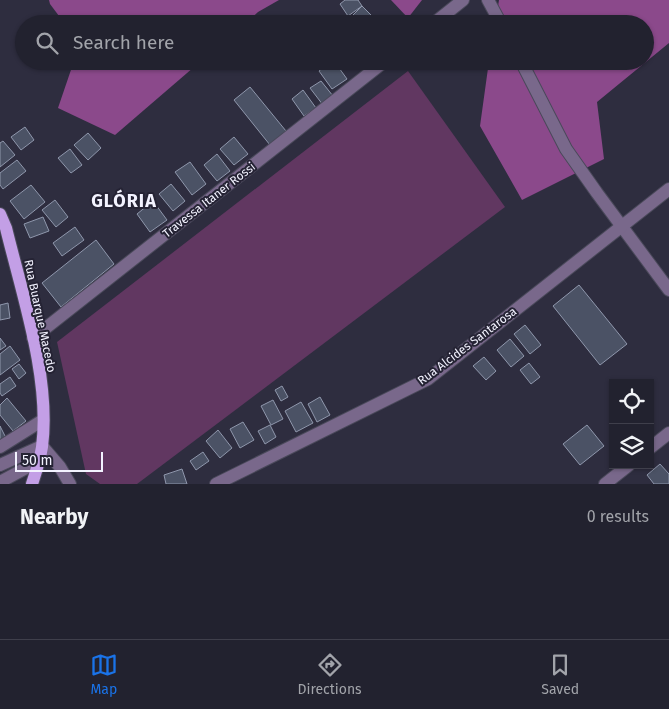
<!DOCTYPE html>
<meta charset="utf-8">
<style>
:root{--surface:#22222f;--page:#2a2a37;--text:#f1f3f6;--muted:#a2a4aa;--line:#3f3f4b;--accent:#1a73e8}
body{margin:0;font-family:"Fira Sans",sans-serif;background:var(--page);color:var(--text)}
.controls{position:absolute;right:15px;bottom:15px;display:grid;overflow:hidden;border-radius:0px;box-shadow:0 1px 4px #0004}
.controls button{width:45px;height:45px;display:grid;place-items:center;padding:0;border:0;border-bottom:1px solid var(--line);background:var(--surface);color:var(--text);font:25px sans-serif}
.scale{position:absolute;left:15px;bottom:12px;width:88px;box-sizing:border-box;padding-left:5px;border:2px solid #f3f3ff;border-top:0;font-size:14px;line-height:18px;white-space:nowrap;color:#f3f3ff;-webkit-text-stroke:4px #252334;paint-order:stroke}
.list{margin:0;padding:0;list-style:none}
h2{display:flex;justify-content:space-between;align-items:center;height:65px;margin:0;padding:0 20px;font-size:21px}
h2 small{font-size:16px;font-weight:400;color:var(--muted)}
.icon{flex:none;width:28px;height:28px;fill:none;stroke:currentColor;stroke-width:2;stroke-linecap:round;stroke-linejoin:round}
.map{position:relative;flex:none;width:669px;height:484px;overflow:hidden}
.search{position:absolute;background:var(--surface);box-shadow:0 1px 4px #0004;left:15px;right:15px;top:15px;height:55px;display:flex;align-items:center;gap:12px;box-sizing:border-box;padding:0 18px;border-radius:28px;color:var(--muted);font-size:19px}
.sheet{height:155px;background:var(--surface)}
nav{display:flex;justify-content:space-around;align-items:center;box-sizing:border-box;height:70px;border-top:1px solid var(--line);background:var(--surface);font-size:14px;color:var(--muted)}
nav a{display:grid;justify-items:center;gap:2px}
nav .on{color:var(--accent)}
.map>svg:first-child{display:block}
</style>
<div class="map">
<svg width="669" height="484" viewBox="0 0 669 484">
<rect width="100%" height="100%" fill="#2e2d3f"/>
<path fill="#613761" d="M408,71L505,207L137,484H100L86,474L57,342Z"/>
<g fill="#8b498b">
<path d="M49,0H279L258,12L245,24H65L50,4Z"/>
<path d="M391,0H422L408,18Z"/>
<path d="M499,0H669V43L597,102L604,159L522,200L480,126L489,61H645V24H495Z"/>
<path d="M74,61H201L115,135L58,108Z"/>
</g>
<g fill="#4b5265" stroke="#8f97ac">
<path d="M345,0H358L362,6L348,16L340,4Z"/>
<path d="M362,6L371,15L358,24L352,16Z"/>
<path d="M292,61H304L297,67Z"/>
<path d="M331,61H334L347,79L332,89L319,71Z"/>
<path d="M360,61H373L365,68Z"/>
<path d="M321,81L333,96L323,105L310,88Z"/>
<path d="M250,87L286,131L270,145L234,100Z"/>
<path d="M303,90L316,108L304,116L292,99Z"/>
<path d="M25,127L34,140L21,150L11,137Z"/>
<path d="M88,133L101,148L88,160L74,145Z"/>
<path d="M234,137L248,154L234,165L220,149Z"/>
<path d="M3,141L15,155L0,167V143Z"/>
<path d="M70,149L82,165L71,173L58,158Z"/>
<path d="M217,154L230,171L217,181L204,165Z"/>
<path d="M17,160L26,171L3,189L0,185V173Z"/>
<path d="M190,162L206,184L192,195L175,172Z"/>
<path d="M171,184L185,201L173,211L159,194Z"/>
<path d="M31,185L45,202L24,219L10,201Z"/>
<path d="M55,200L68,217L56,227L42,210Z"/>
<path d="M153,201L167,220L150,232L137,214Z"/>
<path d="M43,217L49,231L30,238L24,224Z"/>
<path d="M75,227L84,240L62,256L53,243Z"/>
<path d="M96,240L114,264L61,307L42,283Z"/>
<path d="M579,285L627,344L600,365L553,306Z"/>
<path d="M8,303L10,318L0,320V305Z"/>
<path d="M525,325L541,345L530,354L514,334Z"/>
<path d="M0,338L6,346L0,350Z"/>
<path d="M510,339L524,356L511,367L497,350Z"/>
<path d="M10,346L20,360L0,375V354Z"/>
<path d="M484,357L496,371L486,380L473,366Z"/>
<path d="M529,363L540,377L531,384L520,370Z"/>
<path d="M19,364L26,373L19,379L12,369Z"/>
<path d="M10,377L16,386L2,396L0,393V384Z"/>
<path d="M282,386L288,397L281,401L275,390Z"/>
<path d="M320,397L330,415L317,422L308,404Z"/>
<path d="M7,398L26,421L13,431L0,415V405Z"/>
<path d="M273,400L283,419L271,425L261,406Z"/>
<path d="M301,402L313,423L296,432L285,411Z"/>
<path d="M243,422L254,440L240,448L230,429Z"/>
<path d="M270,425L276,437L265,444L258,431Z"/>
<path d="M587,425L604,446L580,465L563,444Z"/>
<path d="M0,426L6,438L0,442Z"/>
<path d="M218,430L232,448L220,458L206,441Z"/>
<path d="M203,452L209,461L196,470L190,461Z"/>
<path d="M660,464L669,474V484H654L647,475Z"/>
<path d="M182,469L187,484H166L164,475Z"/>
</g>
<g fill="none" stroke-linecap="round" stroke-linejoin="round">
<defs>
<g id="minor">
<path d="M488,0L501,24"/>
<path d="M433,24L463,0"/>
<path d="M521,61L566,149L597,193L669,290"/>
<path d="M33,338L385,61"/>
<path d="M0,447L43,420"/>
<path d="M650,448L669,433"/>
<path d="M0,465L42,446L60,467L70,484"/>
<path d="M0,482L39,461"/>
<path d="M216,484L428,379L669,189"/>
<path d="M605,484L629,465"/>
</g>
<path id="major" d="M0,214L6,228C22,294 51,379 42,447C40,460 36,472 32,484"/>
</defs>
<use href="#minor" stroke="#4a495a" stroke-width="14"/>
<use href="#major" stroke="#4a495a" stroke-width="14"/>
<use href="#minor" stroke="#79688b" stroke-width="12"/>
<use href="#major" stroke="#c39fe6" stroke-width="12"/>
</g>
<g text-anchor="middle" stroke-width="4" stroke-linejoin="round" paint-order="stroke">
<g font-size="12" fill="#f3f3ff" stroke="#252334">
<text transform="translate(209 200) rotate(-38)" y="4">Travessa Itaner Rossi</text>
<text transform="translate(40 316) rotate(78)" y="4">Rua Buarque Macedo</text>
<text transform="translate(467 346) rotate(-37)" y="4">Rua Alcides Santarosa</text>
</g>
<g font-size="18" font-weight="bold" letter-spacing="1" fill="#f3f3ff" stroke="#252334">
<text x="124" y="207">GLÓRIA</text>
</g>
</g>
</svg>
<div class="controls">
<button><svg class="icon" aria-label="locate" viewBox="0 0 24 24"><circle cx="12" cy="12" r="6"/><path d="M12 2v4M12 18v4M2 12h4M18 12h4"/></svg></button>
<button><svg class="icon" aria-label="layers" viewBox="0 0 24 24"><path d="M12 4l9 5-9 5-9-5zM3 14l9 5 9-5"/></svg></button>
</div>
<div class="scale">50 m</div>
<div class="search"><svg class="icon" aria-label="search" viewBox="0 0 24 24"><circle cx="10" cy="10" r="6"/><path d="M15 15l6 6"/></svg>Search here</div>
</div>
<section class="sheet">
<h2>Nearby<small>0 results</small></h2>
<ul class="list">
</ul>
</section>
<nav>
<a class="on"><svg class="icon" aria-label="map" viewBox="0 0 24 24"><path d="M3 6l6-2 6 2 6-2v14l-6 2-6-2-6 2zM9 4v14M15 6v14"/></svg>Map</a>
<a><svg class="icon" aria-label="directions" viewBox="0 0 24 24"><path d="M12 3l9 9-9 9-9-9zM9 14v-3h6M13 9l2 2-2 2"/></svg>Directions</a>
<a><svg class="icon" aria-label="saved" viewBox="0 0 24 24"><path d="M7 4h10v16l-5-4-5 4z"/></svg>Saved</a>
</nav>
